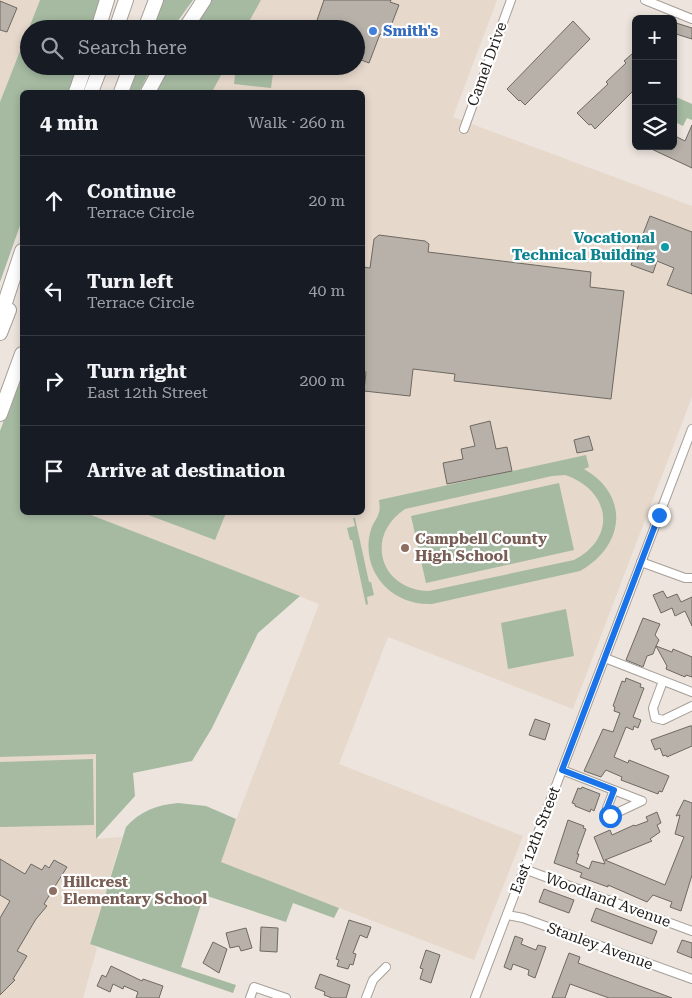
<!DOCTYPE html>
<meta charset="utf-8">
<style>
:root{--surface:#171b24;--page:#20242c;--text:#f1f3f6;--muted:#9ea1a6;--line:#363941}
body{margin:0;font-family:"Roboto Serif",serif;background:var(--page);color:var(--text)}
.controls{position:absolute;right:15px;top:15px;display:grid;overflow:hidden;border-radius:8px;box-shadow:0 2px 8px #0003}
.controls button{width:45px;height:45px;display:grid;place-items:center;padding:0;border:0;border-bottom:1px solid var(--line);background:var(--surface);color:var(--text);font:25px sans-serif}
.stop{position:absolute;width:15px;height:15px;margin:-11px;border:4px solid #1a73e8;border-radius:50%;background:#fff}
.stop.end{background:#1a73e8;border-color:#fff;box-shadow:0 1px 5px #0008}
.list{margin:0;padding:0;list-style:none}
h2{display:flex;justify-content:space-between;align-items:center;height:65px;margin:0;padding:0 20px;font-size:21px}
h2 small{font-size:16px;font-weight:400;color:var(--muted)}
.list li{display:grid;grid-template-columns:32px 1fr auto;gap:15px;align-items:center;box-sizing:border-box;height:90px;padding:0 20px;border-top:1px solid var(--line)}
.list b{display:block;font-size:19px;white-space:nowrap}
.list p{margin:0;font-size:16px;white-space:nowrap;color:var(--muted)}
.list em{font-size:16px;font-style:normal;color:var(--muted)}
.icon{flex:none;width:28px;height:28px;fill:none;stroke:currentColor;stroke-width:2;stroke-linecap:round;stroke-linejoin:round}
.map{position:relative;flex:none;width:692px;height:998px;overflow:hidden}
.search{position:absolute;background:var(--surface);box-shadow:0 2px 8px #0003;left:20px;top:20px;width:345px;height:55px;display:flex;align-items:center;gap:12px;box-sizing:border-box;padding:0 18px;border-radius:28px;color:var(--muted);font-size:19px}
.panel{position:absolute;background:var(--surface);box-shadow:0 2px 8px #0003;left:20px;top:90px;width:345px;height:425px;border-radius:8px}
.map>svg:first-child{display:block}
</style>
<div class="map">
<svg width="692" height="998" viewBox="0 0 692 998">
<rect width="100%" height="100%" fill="#ece4dd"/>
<g fill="#e6d8cb">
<path d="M0,0H40L0,102Z"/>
<path d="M261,0H497L453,117L692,206V397L573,709L388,637L339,764L523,836L474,960L220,862L319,604L86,513L362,512V92H212L226,66H356V29H245Z"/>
<path d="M96,753V839L122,837L90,943L97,948L83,998H0V757Z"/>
</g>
<g fill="#a5baa1" fill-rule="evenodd">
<path d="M40,0H100L91,29H29V66H78L68,92H22V220L0,282V102Z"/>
<path d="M163,0H193L172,29H153Z"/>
<path d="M212,0H261L245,29H192Z"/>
<path d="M138,66H152L139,92H128Z"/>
<path d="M169,66H226L212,92H155Z"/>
<path d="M236,66H274L271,88L234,84Z"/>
<path d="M674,96L692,104V120L687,118L683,126L673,121Z"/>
<path d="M22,372V512L86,513L300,596L258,633L212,728L192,761L133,773L135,796L96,839V754L0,757V431Z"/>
<path d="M586,455L589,467L584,469C630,495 625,546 580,571L432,604C393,606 361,573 370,533C374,517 382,518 379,500ZM565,475C610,490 618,537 574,560L429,591C380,590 364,536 405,509L552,476Z"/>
<path d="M559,483L574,550L426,583L411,516Z"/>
<path d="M143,513L226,512V513L215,540Z"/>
<path d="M353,518H355L369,582H371L374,595L367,597L368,604L366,605L352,540H350L347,528L355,526Z"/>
<path d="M566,609L574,656L508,669L501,623Z"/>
<path d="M93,759L94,825L0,827V762Z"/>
<path d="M178,803L206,806L236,819L221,862L339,908L334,918L293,903L286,922L204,895L181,967L236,985L233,993L90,944L126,827C140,811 157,805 178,803Z"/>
</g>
<g fill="#b7b1a9" stroke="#6e6961">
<path d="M324,0H391L390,2L399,5L387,36L380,34L369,63L356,58V29H314Z"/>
<path d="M0,1L17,8L7,32L0,30Z"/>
<path d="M573,21L590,39L525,105L520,100L519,101L507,89Z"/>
<path d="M673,22L692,28V39L673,33Z"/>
<path d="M632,54L636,58V88L595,129L591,124L589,125L577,113L608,84L606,82L626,63L624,61Z"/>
<path d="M692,125V168L645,146H673V135L685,141Z"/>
<path d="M650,216L692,232V294L667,285L674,268L657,261L653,273L631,265Z"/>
<path d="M379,235L425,241L429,244L428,252L591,272L590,287L624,291L611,399L454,381L455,374L413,369L410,396L364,391L366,372H362V267L370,268L374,239Z"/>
<path d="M490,421L496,449L507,447L512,471L447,484L443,463L463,459L461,449L475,446L470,426Z"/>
<path d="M589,436L593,450L577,453L574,440Z"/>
<path d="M663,591L667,598L677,594L681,602L692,597V626L685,611L675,616L672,608L661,613L653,595Z"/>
<path d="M643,618L660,624L655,635L659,640L656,646L672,652L673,649L692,657V677L686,675L685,677L666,669L667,666L656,646L653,654L647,656L643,667L626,660Z"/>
<path d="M626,678L641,684L640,687L644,688L633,717L641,720L638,728L634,726L633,730L626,727L614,757L628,763L629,760L669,776L662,792L659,791L658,794L621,780L622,777L606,770L601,777L584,771L603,729L613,732L620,713L614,711L615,707L613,706L622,681L625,682Z"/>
<path d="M535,719L550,724L545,740L529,735Z"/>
<path d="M690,726H692V746L667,757L666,755L663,756L660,748L655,750L651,740Z"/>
<path d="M582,787L600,794L594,811L591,809L590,812L575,806V804L572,803L578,788L581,789Z"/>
<path d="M684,800L692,803V875L681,911L670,907L672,902L653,895L647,902L608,885V887L580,877L582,873L554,863L568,820L584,826L583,828L586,829L577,854H579L576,863L589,869L592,861L605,864L594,837L610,830L612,835L634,825L635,826L648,821L646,817L657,812L661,823L657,825L660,832L650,839L652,841L605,860L665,885L684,837L675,834L680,815L676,816Z"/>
<path d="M0,859L25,874L31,864L42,870L45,865L49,868L54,860L67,867L44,904L47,906L36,919L17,951L27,956L13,979L15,980L0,995V918L10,901L0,895Z"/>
<path d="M544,889L574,900L569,913L539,902Z"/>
<path d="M596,908L657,931L652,944L591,921Z"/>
<path d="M349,920L371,927L367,938L360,935L353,953L356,954L353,965L350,964L348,969L337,966L339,960L336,959Z"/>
<path d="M261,927L278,928L277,952L260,951Z"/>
<path d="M246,928L252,948L241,951L239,946L230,948L226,933Z"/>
<path d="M515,936L523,939L521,944L536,950L538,945L546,947L535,978L528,975L529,970L513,964L511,970L504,967Z"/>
<path d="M682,940L692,943V958L677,952Z"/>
<path d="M213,942L227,949L219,973L203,963Z"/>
<path d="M426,950L440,955L431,983L420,979L423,969L420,968Z"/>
<path d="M569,953L580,957L578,963L672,998H609L570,984L565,998H552Z"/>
<path d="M111,966L142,981L143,979L163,986L159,998H136L138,992L124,986L123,989L113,984L110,992L97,986L102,975L106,977Z"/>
<path d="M320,974L350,985L346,998H332L324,995L325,992L315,988Z"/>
</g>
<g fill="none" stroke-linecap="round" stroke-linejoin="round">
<defs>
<g id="minor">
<path d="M645,0L692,19"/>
<path d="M464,129L511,0"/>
<path d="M641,562L685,578H692"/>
<path d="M605,658L692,692"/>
<path d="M663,681L653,708L655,718L663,720L692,706"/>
<path d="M562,770L642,801L610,816L607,808L614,790"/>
<path d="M524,869L692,931"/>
<path d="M507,915L523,918L692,979"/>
<path d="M250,998L254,987L286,998"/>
<path d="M366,998L373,980L386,967"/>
<path d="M475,998L692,429"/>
</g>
<g id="motorway">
<path d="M98,29L107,0"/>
<path d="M116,29L126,0"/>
<path d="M145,29L156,0"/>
<path d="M185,29L204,0"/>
<path d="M76,92L85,66"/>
<path d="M91,92L101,66"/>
<path d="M121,92L131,66"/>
<path d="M148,92L162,66"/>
<path d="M0,318L22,251"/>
<path d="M0,333L9,310"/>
<path d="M0,414L22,354"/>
</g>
</defs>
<use href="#minor" stroke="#a69f98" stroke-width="10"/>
<use href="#motorway" stroke="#a69f98" stroke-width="16"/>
<use href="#minor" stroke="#fff" stroke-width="8"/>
<use href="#motorway" stroke="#fff" stroke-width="14"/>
</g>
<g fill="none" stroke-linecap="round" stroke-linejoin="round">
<path stroke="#1a73e8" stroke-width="6" d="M610,816L607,808L614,790L562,770L659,515"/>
</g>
<circle fill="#3f7fe0" stroke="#fff" stroke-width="2" cx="373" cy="31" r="5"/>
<circle fill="#0f9aa8" stroke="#fff" stroke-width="2" cx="665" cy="247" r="5"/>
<g fill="#8d6e63" stroke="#fff" stroke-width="2">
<circle cx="405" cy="548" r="5"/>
<circle cx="53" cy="891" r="5"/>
</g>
<g text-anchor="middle" stroke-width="4.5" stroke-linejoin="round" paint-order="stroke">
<g font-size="15" font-weight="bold" fill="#366cbe" stroke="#fff" text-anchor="start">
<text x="383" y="36">Smith's</text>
</g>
<g font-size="15" fill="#1e1b19" stroke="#fff">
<text transform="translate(487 64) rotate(-70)" y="5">Camel Drive</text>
<text transform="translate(535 840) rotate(-69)" y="5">East 12th Street</text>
<text transform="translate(608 900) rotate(20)" y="5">Woodland Avenue</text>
<text transform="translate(600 946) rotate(20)" y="5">Stanley Avenue</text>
</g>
<g font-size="15" font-weight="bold" fill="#0d838f" stroke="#fff" text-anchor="end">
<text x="655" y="243">Vocational<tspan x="655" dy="17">Technical Building</tspan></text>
</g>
<g font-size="15" font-weight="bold" fill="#785e54" stroke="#fff" text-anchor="start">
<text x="415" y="544">Campbell County<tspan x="415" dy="17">High School</tspan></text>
<text x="63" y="887">Hillcrest<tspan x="63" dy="17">Elementary School</tspan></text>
</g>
</g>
</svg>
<div class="controls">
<button>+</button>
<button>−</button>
<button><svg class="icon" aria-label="layers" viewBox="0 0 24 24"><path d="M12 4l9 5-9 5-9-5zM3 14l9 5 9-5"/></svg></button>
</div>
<div class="stop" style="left:610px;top:816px"></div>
<div class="stop end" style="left:659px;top:515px"></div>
<div class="search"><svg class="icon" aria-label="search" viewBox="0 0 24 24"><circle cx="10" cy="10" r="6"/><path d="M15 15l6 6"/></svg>Search here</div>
<section class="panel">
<h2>4 min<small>Walk · 260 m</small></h2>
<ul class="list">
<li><svg class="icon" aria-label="ahead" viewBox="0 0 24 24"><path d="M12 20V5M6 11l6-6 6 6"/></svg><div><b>Continue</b><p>Terrace Circle</p></div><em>20 m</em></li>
<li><svg class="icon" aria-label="left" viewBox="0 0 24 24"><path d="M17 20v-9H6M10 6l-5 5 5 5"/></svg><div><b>Turn left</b><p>Terrace Circle</p></div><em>40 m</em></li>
<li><svg class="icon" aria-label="right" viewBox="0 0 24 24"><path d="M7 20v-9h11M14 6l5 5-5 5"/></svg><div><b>Turn right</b><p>East 12th Street</p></div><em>200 m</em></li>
<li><svg class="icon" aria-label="arrive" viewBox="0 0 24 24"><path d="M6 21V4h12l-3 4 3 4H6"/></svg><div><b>Arrive at destination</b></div></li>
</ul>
</section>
</div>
